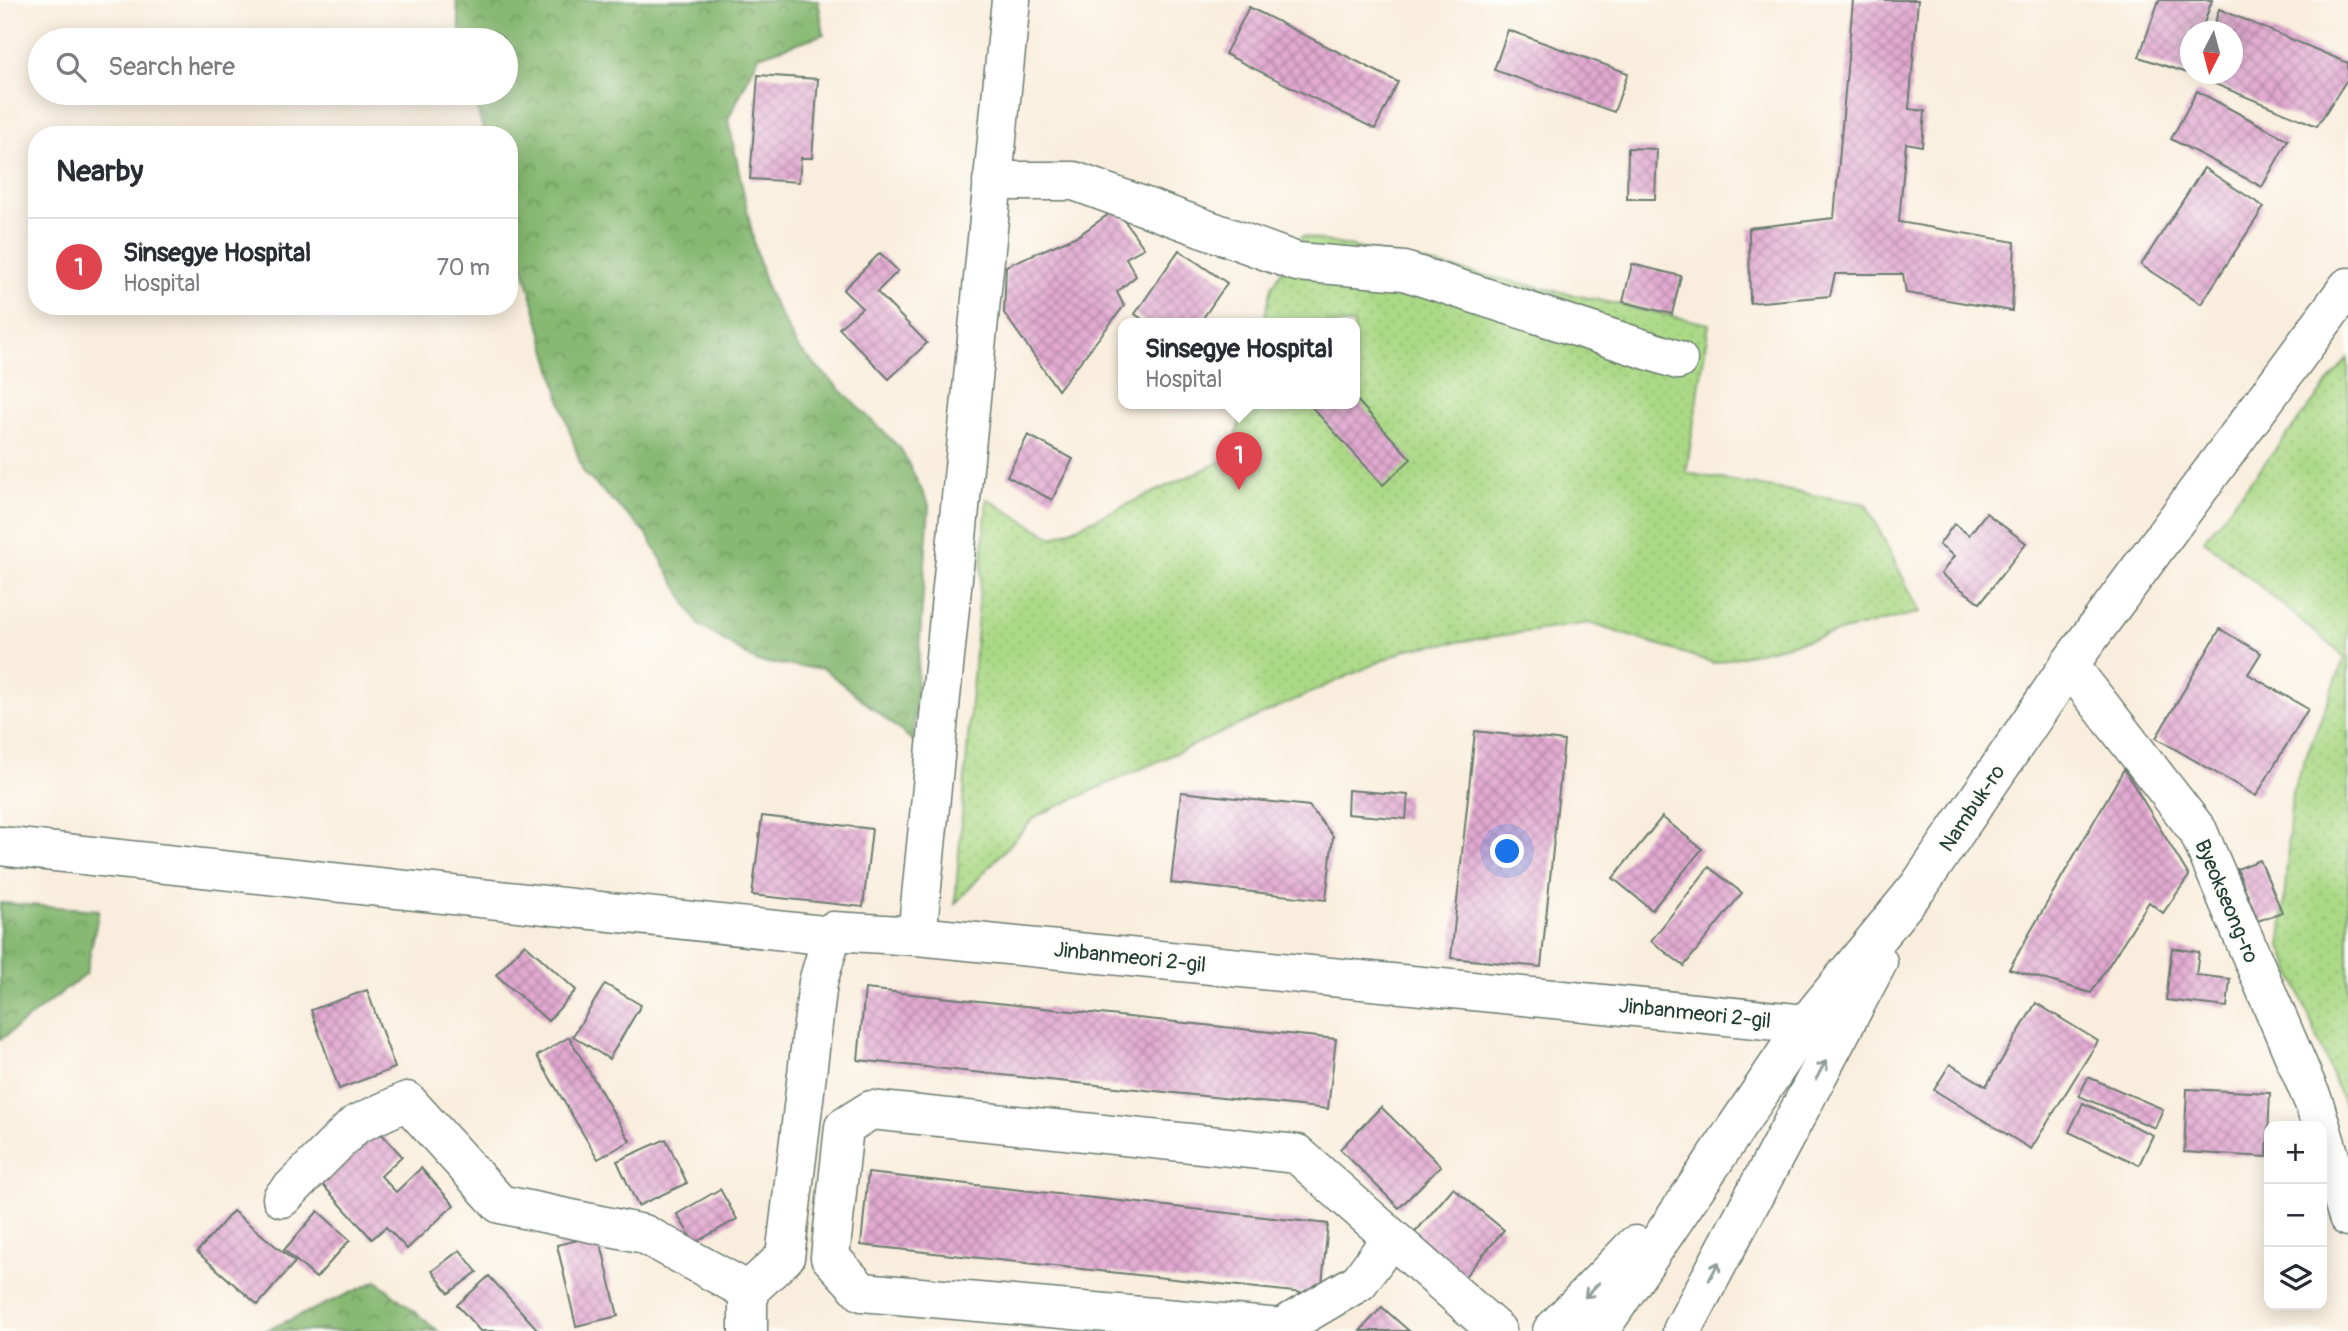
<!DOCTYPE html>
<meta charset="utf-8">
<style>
:root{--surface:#fff;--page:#f2f2f3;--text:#2b2b33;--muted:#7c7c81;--line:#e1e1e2;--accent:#b5179e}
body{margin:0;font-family:Pangolin,sans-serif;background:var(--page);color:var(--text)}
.controls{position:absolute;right:21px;bottom:21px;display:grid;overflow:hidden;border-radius:14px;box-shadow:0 4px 18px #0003}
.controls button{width:63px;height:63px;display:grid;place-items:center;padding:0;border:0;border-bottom:2px solid var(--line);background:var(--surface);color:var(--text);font:35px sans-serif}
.compass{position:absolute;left:2180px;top:21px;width:63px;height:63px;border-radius:50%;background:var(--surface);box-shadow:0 4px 18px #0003;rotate:186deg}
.you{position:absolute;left:1508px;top:852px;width:24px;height:24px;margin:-18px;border:5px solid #fff;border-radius:50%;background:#1a73e8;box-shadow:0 0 0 10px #1a73e833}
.badge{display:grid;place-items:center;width:46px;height:46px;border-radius:50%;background:var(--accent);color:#fff;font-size:23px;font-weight:700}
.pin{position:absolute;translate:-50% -58px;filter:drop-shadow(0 2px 4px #0008)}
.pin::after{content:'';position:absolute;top:37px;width:24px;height:21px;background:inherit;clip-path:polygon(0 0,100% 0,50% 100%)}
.popup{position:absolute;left:1118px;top:318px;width:242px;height:91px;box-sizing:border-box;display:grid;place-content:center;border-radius:14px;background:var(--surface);filter:drop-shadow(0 2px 5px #0005);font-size:23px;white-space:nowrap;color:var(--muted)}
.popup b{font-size:26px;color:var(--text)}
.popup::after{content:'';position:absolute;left:50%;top:100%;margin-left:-14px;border:14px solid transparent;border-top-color:var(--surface)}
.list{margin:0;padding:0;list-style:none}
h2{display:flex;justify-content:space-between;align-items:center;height:91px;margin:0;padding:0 28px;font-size:30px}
h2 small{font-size:23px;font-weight:400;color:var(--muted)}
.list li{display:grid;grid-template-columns:46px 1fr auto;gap:21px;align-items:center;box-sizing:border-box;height:98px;padding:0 28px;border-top:2px solid var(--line)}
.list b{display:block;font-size:26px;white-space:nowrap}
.list p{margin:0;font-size:23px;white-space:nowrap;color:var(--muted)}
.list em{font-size:23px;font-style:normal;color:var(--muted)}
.icon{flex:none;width:38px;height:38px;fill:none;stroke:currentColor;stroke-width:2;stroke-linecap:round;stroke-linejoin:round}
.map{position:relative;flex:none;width:2348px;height:1331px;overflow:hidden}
.search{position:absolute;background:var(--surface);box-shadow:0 4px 18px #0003;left:28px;top:28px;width:490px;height:77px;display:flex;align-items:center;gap:18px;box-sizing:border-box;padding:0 24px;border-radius:38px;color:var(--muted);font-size:26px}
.panel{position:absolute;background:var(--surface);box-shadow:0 4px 18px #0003;left:28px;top:126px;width:490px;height:189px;border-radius:28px}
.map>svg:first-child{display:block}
</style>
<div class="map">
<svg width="2348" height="1331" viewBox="0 0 2348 1331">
<defs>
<pattern id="grass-dots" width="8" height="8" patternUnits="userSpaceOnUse" patternTransform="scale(1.75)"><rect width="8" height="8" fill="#abd986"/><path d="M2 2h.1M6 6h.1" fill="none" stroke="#93bb74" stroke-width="1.8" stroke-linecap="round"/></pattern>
<pattern id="forest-crowns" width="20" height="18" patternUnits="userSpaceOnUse" patternTransform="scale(1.75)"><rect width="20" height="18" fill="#88b973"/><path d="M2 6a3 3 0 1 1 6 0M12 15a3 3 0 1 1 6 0" fill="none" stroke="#6f985f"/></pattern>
<pattern id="building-cross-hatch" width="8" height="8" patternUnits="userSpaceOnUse" patternTransform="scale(1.75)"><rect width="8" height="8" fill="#e2a9d1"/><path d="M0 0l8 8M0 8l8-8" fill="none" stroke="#b78baa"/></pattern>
</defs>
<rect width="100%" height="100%" fill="#fdfcf7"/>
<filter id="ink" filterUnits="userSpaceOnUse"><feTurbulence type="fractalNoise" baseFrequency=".0143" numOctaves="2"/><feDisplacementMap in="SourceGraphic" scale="14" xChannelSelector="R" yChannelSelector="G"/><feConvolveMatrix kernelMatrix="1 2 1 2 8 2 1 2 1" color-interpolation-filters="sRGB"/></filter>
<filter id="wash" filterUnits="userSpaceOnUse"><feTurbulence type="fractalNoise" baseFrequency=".00686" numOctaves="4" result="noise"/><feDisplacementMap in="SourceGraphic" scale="28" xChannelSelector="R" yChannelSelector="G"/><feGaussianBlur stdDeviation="1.57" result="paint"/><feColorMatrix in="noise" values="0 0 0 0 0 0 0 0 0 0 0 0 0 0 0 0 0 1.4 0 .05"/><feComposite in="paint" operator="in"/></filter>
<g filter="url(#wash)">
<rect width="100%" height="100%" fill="#f9eedd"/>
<g fill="url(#grass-dots)" stroke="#658b5d" stroke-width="2">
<path d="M1302,236L1709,324L1686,473L1866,504L1920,612L1714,663L1589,623L1408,649L1036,816L955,904L987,499L1053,538L1231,457L1244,404H1354V324H1263L1272,287Z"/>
<path d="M2348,358V1115L2281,946L2292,792L2345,657L2204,540Z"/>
</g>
<g fill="url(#forest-crowns)" stroke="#547b54" stroke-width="2">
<path d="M456,0H818L824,34L759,56L728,119L755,247L768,292L798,348L901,449L929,505L913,741L824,669L758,662L699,625L646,533L583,472L565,416L509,215V135H485L472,93H506V40H462Z"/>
<path d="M0,903L99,910L86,974L0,1040Z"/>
<path d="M377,1281L438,1331H265Z"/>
</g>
<g id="blocks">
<g fill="url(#building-cross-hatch)">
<path d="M1853,0H1918L1909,109L1925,111L1922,146L1906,143L1899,222L2015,242L2012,311L1906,293L1903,274H1835L1830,296L1750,303L1749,228L1834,218Z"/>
<path d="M2159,0H2212L2201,32H2190V62L2187,73L2139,57Z"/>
<path d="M1249,7L1398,82L1375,129L1225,54Z"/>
<path d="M2219,9L2348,63V78L2317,126L2198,77L2199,74H2232V32H2212Z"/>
<path d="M1508,30L1628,73L1614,112L1494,70Z"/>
<path d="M758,75L818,79L812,158H801L799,182L750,179Z"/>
<path d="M2197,91L2288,140L2262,187L2171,139Z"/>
<path d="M1628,148L1657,149L1655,199H1627Z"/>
<path d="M2204,168L2264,207L2201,304L2141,265Z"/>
<path d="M1116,209L1144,248L1126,258L1136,276L1117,292L1124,306L1058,390L1004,313L1006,266L1079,235Z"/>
<path d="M1179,250L1227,283L1199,324H1149L1135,314Z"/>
<path d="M880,253L898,271L877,292L927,343L889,379L839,328L862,308L843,290Z"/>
<path d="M1632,264L1681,276L1672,314L1623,302Z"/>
<path d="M1354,397L1411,459L1383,485L1309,404H1354Z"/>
<path d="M1028,435L1073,459L1052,500L1007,476Z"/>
<path d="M1986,513L2026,543L1980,603L1941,574L1954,556L1939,545L1954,524L1969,535Z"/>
<path d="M2220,629L2261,653L2248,674L2308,709L2256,796L2156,738Z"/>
<path d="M1475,731L1564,741L1541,967L1451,958Z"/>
<path d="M2124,769L2189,876L2163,913L2149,902L2091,993L2009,969Z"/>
<path d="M1348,790L1408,795L1406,819L1347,814Z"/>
<path d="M1181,792L1309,806L1333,836L1326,900L1171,883Z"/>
<path d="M762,816L872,829L863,907L752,895Z"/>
<path d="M1662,817L1702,849L1652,910L1613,878Z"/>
<path d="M2260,860L2282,912L2258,921L2237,869Z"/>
<path d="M1709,867L1742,893L1684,966L1651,941Z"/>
<path d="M525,944L576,990L548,1021L496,975Z"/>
<path d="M2172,948L2199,952L2196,975L2230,979L2227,1007L2166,1000Z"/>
<path d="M605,984L641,1005L609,1059L573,1036Z"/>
<path d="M865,989L1336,1039L1328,1109L858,1060Z"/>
<path d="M367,990L395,1068L339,1089L311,1010Z"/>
<path d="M2036,1003L2098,1041L2031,1149L1934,1090L1950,1064L1986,1086Z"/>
<path d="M569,1037L630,1141L598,1159L537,1056Z"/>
<path d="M2088,1077L2163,1109L2155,1128L2079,1096Z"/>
<path d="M2187,1089L2270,1093L2267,1157L2184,1152Z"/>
<path d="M2083,1103L2153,1135L2139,1165L2069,1132Z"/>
<path d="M1381,1107L1441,1166L1399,1208L1340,1149Z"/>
<path d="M378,1130L402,1156L381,1176L396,1192L421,1168L454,1205L407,1249L386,1227L372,1239L321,1183Z"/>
<path d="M666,1139L687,1183L638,1206L617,1161Z"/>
<path d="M868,1173L1328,1224L1321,1295L861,1245Z"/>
<path d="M1453,1188L1504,1230L1457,1286L1406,1243Z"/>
<path d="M720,1189L737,1219L694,1243L677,1214Z"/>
<path d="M233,1211L295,1262L258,1305L197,1252Z"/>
<path d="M318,1211L350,1240L316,1278L284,1250Z"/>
<path d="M599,1235L618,1316L576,1326L557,1245Z"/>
<path d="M460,1250L477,1272L449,1293L432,1271Z"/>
<path d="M489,1276L539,1331H480L457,1305Z"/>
<path d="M1382,1307L1409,1331H1360Z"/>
</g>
</g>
</g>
<g filter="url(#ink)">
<use href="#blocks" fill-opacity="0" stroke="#6b7b6f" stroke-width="2"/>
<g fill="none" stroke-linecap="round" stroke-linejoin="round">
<defs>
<g id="minor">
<path d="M992,181H1074L1297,262L1404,271L1678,360"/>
<path d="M2069,665L2198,831L2314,1103L2321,1126"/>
<path d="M0,846L832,936"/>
<path d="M917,936L1011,0"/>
<path d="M2322,1130L2348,1217"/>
<path d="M282,1198L355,1125L407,1101L500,1204L644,1234L748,1291"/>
<path d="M1391,1238L1359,1282L1281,1328L862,1292L830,1257L844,1127L871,1110L1297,1154L1497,1331"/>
<path d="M748,1331V1291L785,1257L818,982L833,931L917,936L1806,1024"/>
</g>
<g id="major">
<path d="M1552,1331L1635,1245"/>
<path d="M1599,1331L1806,1024L1919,886L2069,665L2348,287"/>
<path d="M1682,1331L1878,962"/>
</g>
</defs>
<use href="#minor" stroke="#6b7b6f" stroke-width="41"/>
<use href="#major" stroke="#6b7b6f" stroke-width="41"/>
<use href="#minor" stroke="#fff" stroke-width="38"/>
<use href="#major" stroke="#fff" stroke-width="38"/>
</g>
<defs><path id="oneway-shaft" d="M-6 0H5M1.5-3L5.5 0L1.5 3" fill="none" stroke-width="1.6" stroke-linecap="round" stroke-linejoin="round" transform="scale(1.75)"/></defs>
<g stroke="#8f9e9a">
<use href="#oneway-shaft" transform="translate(1821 1070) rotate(-62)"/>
<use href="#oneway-shaft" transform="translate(1714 1271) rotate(-62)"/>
<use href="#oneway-shaft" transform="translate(1592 1290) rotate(134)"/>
</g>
</g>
<g text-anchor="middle" stroke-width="5" stroke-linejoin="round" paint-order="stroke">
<g font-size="21" fill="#1f3d34" stroke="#fdfcf7">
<text transform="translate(1972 808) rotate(-56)" y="7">Nambuk-ro</text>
<text transform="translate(2227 901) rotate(67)" y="7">Byeokseong-ro</text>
<text transform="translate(1130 957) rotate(6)" y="7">Jinbanmeori 2-gil</text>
<text transform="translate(1695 1013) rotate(6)" y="7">Jinbanmeori 2-gil</text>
</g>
</g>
</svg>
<div class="controls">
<button>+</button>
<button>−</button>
<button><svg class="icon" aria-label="layers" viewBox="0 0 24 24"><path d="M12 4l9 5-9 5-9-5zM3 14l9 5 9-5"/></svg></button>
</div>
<svg class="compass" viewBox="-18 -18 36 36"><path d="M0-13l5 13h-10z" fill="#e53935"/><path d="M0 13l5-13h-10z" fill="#7c7c81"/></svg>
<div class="you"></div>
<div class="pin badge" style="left:1239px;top:490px;background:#e0444e">1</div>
<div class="popup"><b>Sinsegye Hospital</b>Hospital</div>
<div class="search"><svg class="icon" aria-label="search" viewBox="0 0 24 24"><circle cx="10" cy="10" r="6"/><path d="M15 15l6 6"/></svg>Search here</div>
<section class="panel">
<h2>Nearby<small></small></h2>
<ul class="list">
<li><span class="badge" style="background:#e0444e">1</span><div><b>Sinsegye Hospital</b><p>Hospital</p></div><em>70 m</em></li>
</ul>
</section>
</div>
